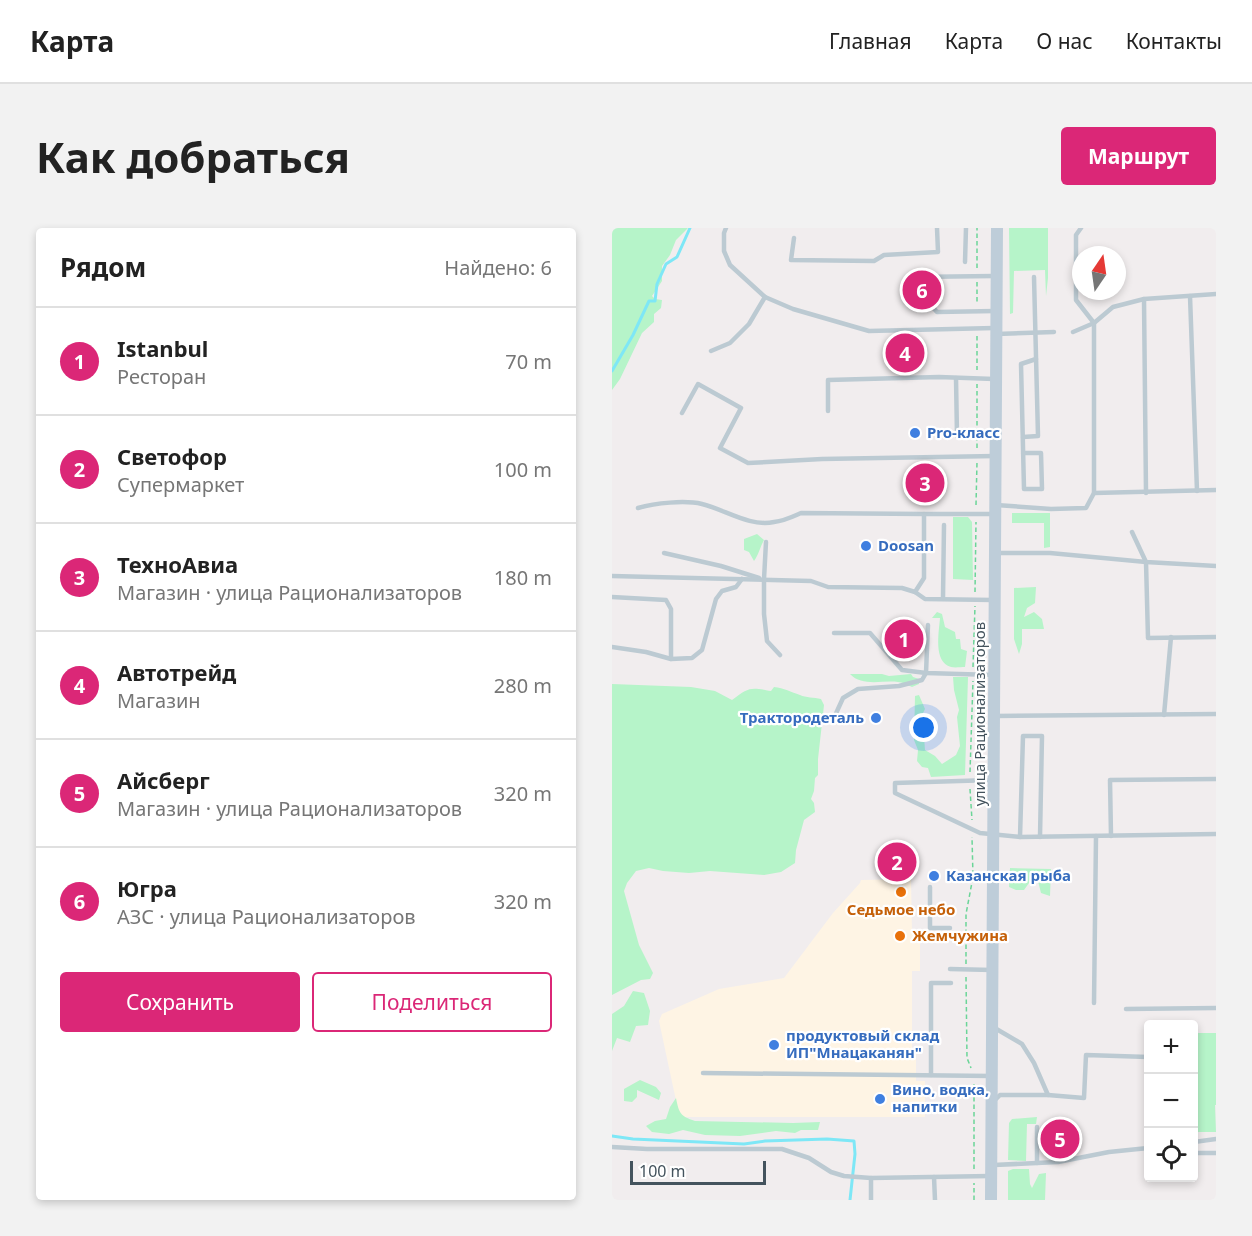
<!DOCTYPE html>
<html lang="ru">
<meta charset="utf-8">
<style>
:root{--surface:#fff;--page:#f2f2f2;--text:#222;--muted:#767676;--line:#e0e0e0;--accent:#db2777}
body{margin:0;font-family:"Noto Sans",sans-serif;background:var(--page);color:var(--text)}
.controls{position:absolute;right:18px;bottom:18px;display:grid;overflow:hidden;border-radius:6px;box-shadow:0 3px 9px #0003}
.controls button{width:54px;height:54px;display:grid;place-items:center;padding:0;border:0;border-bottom:2px solid var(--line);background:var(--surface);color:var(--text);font:30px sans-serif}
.compass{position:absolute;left:460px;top:18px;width:54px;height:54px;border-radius:50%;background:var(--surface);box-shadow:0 3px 9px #0003;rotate:13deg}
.scale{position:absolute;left:18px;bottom:15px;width:136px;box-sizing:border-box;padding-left:6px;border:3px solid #44535d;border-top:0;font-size:16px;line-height:21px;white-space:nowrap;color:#44535d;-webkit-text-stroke:4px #fff;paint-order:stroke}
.you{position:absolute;left:312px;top:500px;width:21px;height:21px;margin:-15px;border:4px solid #fff;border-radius:50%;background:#1a73e8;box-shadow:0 0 0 9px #1a73e833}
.badge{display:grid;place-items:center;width:39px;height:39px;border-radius:50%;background:var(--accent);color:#fff;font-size:20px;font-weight:700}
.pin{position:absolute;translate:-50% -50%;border:3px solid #fff;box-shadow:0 2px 6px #0006}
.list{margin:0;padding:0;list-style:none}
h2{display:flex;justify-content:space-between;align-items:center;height:78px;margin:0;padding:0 24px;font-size:26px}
h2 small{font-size:20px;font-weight:400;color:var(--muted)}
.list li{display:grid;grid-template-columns:39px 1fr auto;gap:18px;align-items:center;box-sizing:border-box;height:108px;padding:0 24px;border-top:2px solid var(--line)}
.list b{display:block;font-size:22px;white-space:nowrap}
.list p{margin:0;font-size:20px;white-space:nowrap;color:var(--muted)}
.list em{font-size:20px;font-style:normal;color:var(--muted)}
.actions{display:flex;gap:12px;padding:18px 24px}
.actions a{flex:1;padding:14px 0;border:2px solid var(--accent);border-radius:6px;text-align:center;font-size:21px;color:var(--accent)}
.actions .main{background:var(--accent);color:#fff}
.icon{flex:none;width:33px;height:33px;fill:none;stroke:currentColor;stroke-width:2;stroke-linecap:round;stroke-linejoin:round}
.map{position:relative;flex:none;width:604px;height:972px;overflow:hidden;border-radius:6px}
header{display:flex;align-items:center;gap:36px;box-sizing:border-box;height:84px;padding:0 30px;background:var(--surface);border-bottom:2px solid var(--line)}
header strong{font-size:28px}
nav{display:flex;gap:33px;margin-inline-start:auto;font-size:21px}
.intro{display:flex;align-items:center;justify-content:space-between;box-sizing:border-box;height:144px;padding:0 36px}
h1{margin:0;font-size:42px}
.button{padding:15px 27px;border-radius:6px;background:var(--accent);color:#fff;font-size:21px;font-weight:700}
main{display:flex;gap:36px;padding:0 36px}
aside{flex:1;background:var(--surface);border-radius:6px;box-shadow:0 3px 9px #0003}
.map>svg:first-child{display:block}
</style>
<header>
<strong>Карта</strong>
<nav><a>Главная</a><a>Карта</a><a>О нас</a><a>Контакты</a></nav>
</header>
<div class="intro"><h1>Как добраться</h1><a class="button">Маршрут</a></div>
<main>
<aside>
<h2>Рядом<small>Найдено: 6</small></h2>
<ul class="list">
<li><span class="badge">1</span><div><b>Istanbul</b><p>Ресторан</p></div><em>70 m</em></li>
<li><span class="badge">2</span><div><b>Светофор</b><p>Супермаркет</p></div><em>100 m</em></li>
<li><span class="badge">3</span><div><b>ТехноАвиа</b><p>Магазин · улица Рационализаторов</p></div><em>180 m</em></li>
<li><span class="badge">4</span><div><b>Автотрейд</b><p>Магазин</p></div><em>280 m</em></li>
<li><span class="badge">5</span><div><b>Айсберг</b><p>Магазин · улица Рационализаторов</p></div><em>320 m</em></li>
<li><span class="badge">6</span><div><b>Югра</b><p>АЗС · улица Рационализаторов</p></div><em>320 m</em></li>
</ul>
<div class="actions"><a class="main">Сохранить</a><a>Поделиться</a></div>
</aside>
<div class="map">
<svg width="604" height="972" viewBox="0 0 604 972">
<rect width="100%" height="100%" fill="#f1edee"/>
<path fill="#fef4e4" d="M299,651L300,706H308V743H300V825L304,826V853H313V889H72L66,882L47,793L50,786L107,761L172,750L221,685L248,655L249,652Z"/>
<g fill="#b6f4c9">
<path d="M0,0H76L64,12L58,27L50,38V53L40,68L43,71L50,72L49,80L42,86V94L30,105L8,151L0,162Z"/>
<path d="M397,0H436V50L434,68L433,42L402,43L401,85L398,86Z"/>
<path d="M400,285H438V319L432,320V295H400Z"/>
<path d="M341,289H356L360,294L361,352L341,351Z"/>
<path d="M145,306L152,312C148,319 147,326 142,333L137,324L132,322V311Z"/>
<path d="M424,359L423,375L415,380L412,389L422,384L430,391L432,401H410V416L407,426L402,411V360Z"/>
<path d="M325,384L330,386L333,399L343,404L344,411H348L349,421L355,423L353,439C349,439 343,440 339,439C321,434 327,404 328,390H320Z"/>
<path d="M238,446H270L277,448L299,446L301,449L307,451V456L300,459C296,457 290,454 286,454C270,452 250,459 238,446Z"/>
<path d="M341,449H356L353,547L319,549L316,540L310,539L305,533L306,522L302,512L303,468L307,467L313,481L308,491L311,495L313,522L323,528L330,536L344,527L348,518L345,489L347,482L342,462Z"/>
<path d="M0,456L79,459L103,463L120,472C137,459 138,459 159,463L162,459C172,460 179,464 188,467C194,470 202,469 209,471L212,477L206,531V547L203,550L202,563L199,571L202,575L203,584L192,592L184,622L183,635L169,644L152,647L98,643L77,645L51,643L37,640L24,643L15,655L12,663L27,717L41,745L38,751L29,752L0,767Z"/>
<path d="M398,640L439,641L438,668L429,665L424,645H418L417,655L412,662H404L397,659Z"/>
<path d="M21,763L32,765L38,783L36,797L24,798L18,814L5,810L0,823V786L12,778Z"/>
<path d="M586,805H604V877H603L604,904H582V899H583Z"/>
<path d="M28,852L44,859L49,865L47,872L25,862V869L20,874L12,873V861Z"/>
<path d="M64,870C67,885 68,888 83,893L181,895L208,894L206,902H189L183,905L164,903L128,908L93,907L71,902L57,906L40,904L34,898L43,893L54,891L58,879Z"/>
<path d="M425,889L424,896H415L414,933L396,932L397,895L400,891Z"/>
<path d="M401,941H417L418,956L420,960L427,946L434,945L433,972H396V943Z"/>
</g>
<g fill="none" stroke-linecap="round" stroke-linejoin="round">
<g stroke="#7ee7f6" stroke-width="3">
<path d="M0,143L21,107L37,73H43L45,56L54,36L65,29L78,0"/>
<path d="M0,908L21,911L132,916L153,913L215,911L242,913L243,926L238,972"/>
</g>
<g stroke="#6bd598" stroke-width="1.5" stroke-dasharray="4.5 3" stroke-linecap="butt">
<path d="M365,40V0"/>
<path d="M365,54V76"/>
<path d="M365,108V142"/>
<path d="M365,220V156"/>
<path d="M364,277L365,234"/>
<path d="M363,364L364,294"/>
<path d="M361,439L363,378"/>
<path d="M358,544L361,453"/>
<path d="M358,561L360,592"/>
<path d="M354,736V686L361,649L360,609"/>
<path d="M354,749L355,830L359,840"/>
<path d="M362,941V856"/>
<path d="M362,972V955"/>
</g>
<g stroke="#bccad2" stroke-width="4.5">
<path d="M114,0L112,5V23L118,37L153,69L181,81L257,103L382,100"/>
<path d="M182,10L179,32L262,33L272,27L326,24L325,0"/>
<path d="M353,34L354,0"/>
<path d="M382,48L300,49L301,72L316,74L325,84L383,83"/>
<path d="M578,68L585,263"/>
<path d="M532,71L534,265"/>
<path d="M461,104L482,95L501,79L532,71L604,66"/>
<path d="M385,106L442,104"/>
<path d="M99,123L118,115L137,96L153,69"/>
<path d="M344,150L345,208"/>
<path d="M216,183V152L327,149L382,151"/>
<path d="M70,185L86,156L129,180L108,220L136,235L210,231L383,228"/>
<path d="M411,209L426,208L422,49"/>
<path d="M411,225H429L430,261H412L409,136L424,131"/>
<path d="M482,265L604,262"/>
<path d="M384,277L439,281L474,280L482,265V95L464,72V7L469,0"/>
<path d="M26,280C43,275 73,272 90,276C114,282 137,299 162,294C172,293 180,289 189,285L312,286H381"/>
<path d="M520,304L534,334L536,410L604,409"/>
<path d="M154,314L152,351V386L155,413L168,427"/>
<path d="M52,325L109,338L147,350"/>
<path d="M385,325H438L534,334L604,338"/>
<path d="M0,348L199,353L216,359L290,360L303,364L313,371L381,372"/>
<path d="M303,364L312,350V286"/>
<path d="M0,369L54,372L59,381V431"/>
<path d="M331,370L332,297"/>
<path d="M222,405H258L290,442L314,445L381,447"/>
<path d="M0,419L34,424L59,431L80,430L90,422L104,371L110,363L124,359L130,351"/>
<path d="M552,487L559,409"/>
<path d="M383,488L604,486"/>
<path d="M221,492L231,470L246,461L287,458L310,452L314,445L316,397"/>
<path d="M380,552L283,555V565L368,605L408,609L604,606"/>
<path d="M499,608L498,552L604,551"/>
<path d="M408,609L411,508H430L428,609"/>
<path d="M318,659V700H338"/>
<path d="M338,741L380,742"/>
<path d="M482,775L484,608"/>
<path d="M514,781L604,780"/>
<path d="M381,799L410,816L422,835L436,867H388L381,874"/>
<path d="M91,845L380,848"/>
<path d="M319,847V755H339"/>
<path d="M436,867L472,870L474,827L536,829L535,874"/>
<path d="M582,914L604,911"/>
<path d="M0,919L35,921H170L197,930L219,944L232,948L259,950L378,948"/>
<path d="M582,925H604"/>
<path d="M425,935V899"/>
<path d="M382,937L446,934L497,924L536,920"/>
<path d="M322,949L323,972"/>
<path d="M259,950V972"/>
</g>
<path stroke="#becdd9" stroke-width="12" d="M379,972L385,0"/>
</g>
<g fill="#3f7fe0" stroke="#fff" stroke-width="2">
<circle cx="303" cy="205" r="6"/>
<circle cx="254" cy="318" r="6"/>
<circle cx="264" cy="490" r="6"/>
<circle cx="322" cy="648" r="6"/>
<circle cx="162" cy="817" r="6"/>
<circle cx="268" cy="871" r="6"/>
</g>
<g fill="#e8710a" stroke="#fff" stroke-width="2">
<circle cx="289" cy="664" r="6"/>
<circle cx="288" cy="708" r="6"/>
</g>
<g text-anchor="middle" stroke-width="4.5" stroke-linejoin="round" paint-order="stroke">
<g font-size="15" font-weight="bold" fill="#366cbe" stroke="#fff" text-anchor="start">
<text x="315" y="210">Pro-класс</text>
<text x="266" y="323">Doosan</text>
<text x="252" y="495" text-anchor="end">Трактородеталь</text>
<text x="334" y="653">Казанская рыба</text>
<text x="174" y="813">продуктовый склад<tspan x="174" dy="17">ИП"Мнацаканян"</tspan></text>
<text x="280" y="867">Вино, водка,<tspan x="280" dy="17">напитки</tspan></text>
</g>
<g font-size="15" fill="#44535d" stroke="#fff">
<text transform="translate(368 486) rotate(-90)" y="5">улица Рационализаторов</text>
</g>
<g font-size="15" font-weight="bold" fill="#c56008" stroke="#fff">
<text x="289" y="687">Седьмое небо</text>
<text x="300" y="713" text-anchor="start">Жемчужина</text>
</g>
</g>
</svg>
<div class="controls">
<button>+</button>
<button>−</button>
<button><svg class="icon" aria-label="locate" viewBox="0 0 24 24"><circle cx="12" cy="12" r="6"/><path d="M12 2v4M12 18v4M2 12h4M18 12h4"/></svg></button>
</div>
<svg class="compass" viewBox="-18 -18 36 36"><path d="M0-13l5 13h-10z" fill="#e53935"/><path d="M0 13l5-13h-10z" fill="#767676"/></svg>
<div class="scale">100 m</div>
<div class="you"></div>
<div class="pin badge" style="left:292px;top:411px">1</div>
<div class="pin badge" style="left:285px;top:634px">2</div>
<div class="pin badge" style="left:313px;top:255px">3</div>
<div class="pin badge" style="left:293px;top:125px">4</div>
<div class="pin badge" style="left:448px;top:911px">5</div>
<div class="pin badge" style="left:310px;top:62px">6</div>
</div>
</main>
